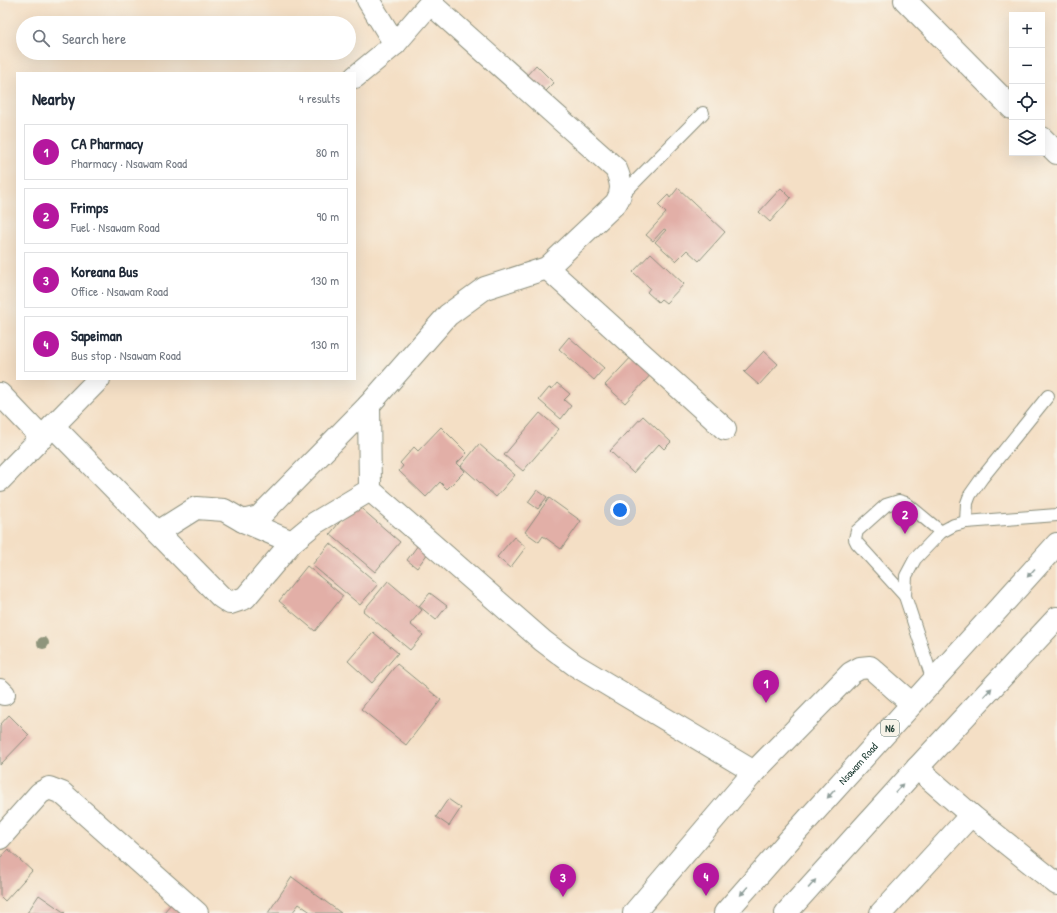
<!DOCTYPE html>
<meta charset="utf-8">
<style>
:root{--surface:#fff;--page:#f2f2f3;--text:#1f2937;--muted:#747a83;--line:#e0e1e3;--accent:#b5179e}
body{margin:0;font-family:"Patrick Hand",sans-serif;background:var(--page);color:var(--text)}
.controls{position:absolute;right:12px;top:12px;display:grid;overflow:hidden;border-radius:0px;box-shadow:0 4px 16px #0002}
.controls button{width:36px;height:36px;display:grid;place-items:center;padding:0;border:0;border-bottom:1px solid var(--line);background:var(--surface);color:var(--text);font:20px sans-serif}
.you{position:absolute;left:620px;top:510px;width:14px;height:14px;margin:-10px;border:3px solid #fff;border-radius:50%;background:#1a73e8;box-shadow:0 0 0 6px #1a73e833}
.badge{display:grid;place-items:center;width:26px;height:26px;border-radius:50%;background:var(--accent);color:#fff;font-size:13px;font-weight:700}
.pin{position:absolute;translate:-50% -33px;filter:drop-shadow(0 1px 2px #0008)}
.pin::after{content:'';position:absolute;top:21px;width:14px;height:12px;background:inherit;clip-path:polygon(0 0,100% 0,50% 100%)}
.list{margin:0;padding:0;list-style:none}
h2{display:flex;justify-content:space-between;align-items:center;height:52px;margin:0;padding:0 16px;font-size:17px}
h2 small{font-size:13px;font-weight:400;color:var(--muted)}
.list li{display:grid;grid-template-columns:26px 1fr auto;gap:12px;align-items:center;box-sizing:border-box;height:56px;margin:0 8px 8px;padding:0 8px;border:1px solid var(--line);border-radius:0px}
.list b{display:block;font-size:15px;white-space:nowrap}
.list p{margin:0;font-size:13px;white-space:nowrap;color:var(--muted)}
.list em{font-size:13px;font-style:normal;color:var(--muted)}
.icon{flex:none;width:22px;height:22px;fill:none;stroke:currentColor;stroke-width:2;stroke-linecap:round;stroke-linejoin:round}
.map{position:relative;flex:none;width:1057px;height:913px;overflow:hidden}
.search{position:absolute;background:var(--surface);box-shadow:0 4px 16px #0002;left:16px;top:16px;width:340px;height:44px;display:flex;align-items:center;gap:10px;box-sizing:border-box;padding:0 14px;border-radius:22px;color:var(--muted);font-size:15px}
.panel{position:absolute;background:var(--surface);box-shadow:0 4px 16px #0002;left:16px;top:72px;width:340px;height:308px;border-radius:0px}
.map>svg:first-child{display:block}
</style>
<div class="map">
<svg width="1057" height="913" viewBox="0 0 1057 913">
<rect width="100%" height="100%" fill="#f7f3e8"/>
<filter id="ink" filterUnits="userSpaceOnUse"><feTurbulence type="fractalNoise" baseFrequency=".025" numOctaves="2"/><feDisplacementMap in="SourceGraphic" scale="8" xChannelSelector="R" yChannelSelector="G"/><feConvolveMatrix kernelMatrix="1 2 1 2 8 2 1 2 1" color-interpolation-filters="sRGB"/></filter>
<filter id="wash" filterUnits="userSpaceOnUse"><feTurbulence type="fractalNoise" baseFrequency=".012" numOctaves="4" result="noise"/><feDisplacementMap in="SourceGraphic" scale="16" xChannelSelector="R" yChannelSelector="G"/><feGaussianBlur stdDeviation="0.9" result="paint"/><feColorMatrix in="noise" values="0 0 0 0 0 0 0 0 0 0 0 0 0 0 0 0 0 1.4 0 .05"/><feComposite in="paint" operator="in"/></filter>
<g filter="url(#wash)">
<rect width="100%" height="100%" fill="#f4dfc5"/>
<g id="blocks">
<g fill="#e2afa7">
<path d="M536,65L554,83L545,92L527,75Z"/>
<path d="M678,188L725,232L699,261L687,250L676,261L655,242L666,230L664,229L653,241L646,235L666,213L658,205L668,195L670,198Z"/>
<path d="M781,188L791,198L770,222L759,212Z"/>
<path d="M651,253L684,284L666,303L661,299L658,302L647,292L650,288L633,272Z"/>
<path d="M569,337L604,368L594,380L559,349Z"/>
<path d="M764,351L778,364L759,385L744,372Z"/>
<path d="M635,353L654,371L625,403L605,385Z"/>
<path d="M557,383L570,394L564,400L571,406L561,419L539,400L549,388L552,389Z"/>
<path d="M540,413L559,429L523,471L504,455Z"/>
<path d="M643,416L671,442L664,449L659,444L633,473L610,451Z"/>
<path d="M441,427L467,453L457,463L465,471L447,489L440,482L426,497L399,471L403,466L400,463L414,447L418,451Z"/>
<path d="M479,444L515,475L496,497L461,466Z"/>
<path d="M537,490L547,497L538,509L528,502Z"/>
<path d="M549,498L581,521L561,549L543,536L539,542L525,532Z"/>
<path d="M355,503L400,542L375,572L330,534Z"/>
<path d="M514,537L526,547L510,568L497,557Z"/>
<path d="M330,543L378,584L360,605L312,565Z"/>
<path d="M418,545L428,553L417,568L407,560Z"/>
<path d="M307,566L343,596L315,631L279,601Z"/>
<path d="M388,581L422,610L410,624L423,635L410,650L363,611Z"/>
<path d="M430,593L447,606L436,620L419,606Z"/>
<path d="M373,632L398,653L372,683L348,661Z"/>
<path d="M397,664L441,700L406,745L361,709Z"/>
<path d="M9,715L29,735L0,765V725Z"/>
<path d="M448,799L461,808L449,826L436,817Z"/>
<path d="M8,849L32,871L5,901L0,896V858Z"/>
<path d="M292,877L341,913H312L299,904L292,913H268Z"/>
<path d="M39,895L65,913H27Z"/>
<path d="M172,903L184,913H163Z"/>
</g>
</g>
</g>
<g filter="url(#ink)">
<use href="#blocks" fill-opacity="0" stroke="#8a8e7c" stroke-width="1"/>
<g fill="none" stroke-linecap="round" stroke-linejoin="round">
<defs>
<g id="lane">
<path d="M621,196L703,113"/>
<path d="M966,522L967,503L970,495L982,478L1048,396"/>
<path d="M905,596L857,543L855,539L857,531L886,505L899,501L906,503L941,532"/>
<path d="M933,681L905,596L906,576L915,559L941,532L954,525L966,522L1057,515"/>
</g>
<g id="street">
<path d="M368,0L395,44"/>
<path d="M905,0L1012,108"/>
<path d="M355,77L395,44L433,0"/>
<path d="M1042,138L1057,153"/>
<path d="M547,268L725,429"/>
<path d="M0,394L42,438"/>
<path d="M369,405L370,490L543,641L575,665L754,772"/>
<path d="M53,426L221,597L230,603L245,598L292,542L315,523L370,490"/>
<path d="M0,480L99,379"/>
<path d="M243,521L292,542"/>
<path d="M158,532L196,508L224,510L243,521L259,517L369,405L448,315L485,288L547,268L616,203C624,191 621,181 616,169L430,3"/>
<path d="M0,690L4,694"/>
<path d="M917,768L971,815L1057,884"/>
<path d="M0,838L40,793L49,788L62,793L197,913"/>
<path d="M634,913L754,772L851,673L860,668L870,667L912,704"/>
<path d="M881,913L971,815"/>
</g>
<g id="highway">
<path id="s1" d="M725,913L798,830L1057,544"/>
<path d="M786,913L917,768L1057,618"/>
</g>
</defs>
<use href="#lane" stroke="#8a8e7c" stroke-width="14"/>
<use href="#street" stroke="#8a8e7c" stroke-width="24"/>
<use href="#highway" stroke="#8a8e7c" stroke-width="24"/>
<use href="#lane" stroke="#fff" stroke-width="12"/>
<use href="#street" stroke="#fff" stroke-width="22"/>
<use href="#highway" stroke="#fff" stroke-width="22"/>
</g>
<circle fill="#8f957b" cx="43" cy="643" r="6"/>
<defs><path id="oneway-solid" d="M-6-.8H1V-3.2L6.5 0L1 3.2V.8H-6Z"/></defs>
<g fill="#8f9e9a">
<use href="#oneway-solid" transform="translate(1031 573) rotate(132)"/>
<use href="#oneway-solid" transform="translate(988 692) rotate(-47)"/>
<use href="#oneway-solid" transform="translate(899 788) rotate(-47)"/>
<use href="#oneway-solid" transform="translate(831 794) rotate(132)"/>
<use href="#oneway-solid" transform="translate(812 884) rotate(-49)"/>
<use href="#oneway-solid" transform="translate(744 891) rotate(131)"/>
</g>
</g>
<g text-anchor="middle" stroke-width="4" stroke-linejoin="round" paint-order="stroke">
<rect fill="#f7f3e8" stroke="#60746a" stroke-width="1" x="881" y="720" width="18" height="16" rx="3"/>
<g font-size="10" font-weight="bold" fill="#1f3d34">
<text x="890" y="732">N6</text>
</g>
<g font-size="11" fill="#1f3d34" stroke="#f7f3e8">
<text dy="4" stroke="none"><textPath href="#s1" startOffset="200">Nsawam Road</textPath></text>
</g>
</g>
</svg>
<div class="controls">
<button>+</button>
<button>−</button>
<button><svg class="icon" aria-label="locate" viewBox="0 0 24 24"><circle cx="12" cy="12" r="6"/><path d="M12 2v4M12 18v4M2 12h4M18 12h4"/></svg></button>
<button><svg class="icon" aria-label="layers" viewBox="0 0 24 24"><path d="M12 4l9 5-9 5-9-5zM3 14l9 5 9-5"/></svg></button>
</div>
<div class="you"></div>
<div class="pin badge" style="left:766px;top:703px">1</div>
<div class="pin badge" style="left:905px;top:534px">2</div>
<div class="pin badge" style="left:563px;top:897px">3</div>
<div class="pin badge" style="left:706px;top:896px">4</div>
<div class="search"><svg class="icon" aria-label="search" viewBox="0 0 24 24"><circle cx="10" cy="10" r="6"/><path d="M15 15l6 6"/></svg>Search here</div>
<section class="panel">
<h2>Nearby<small>4 results</small></h2>
<ul class="list">
<li><span class="badge">1</span><div><b>CA Pharmacy</b><p>Pharmacy · Nsawam Road</p></div><em>80 m</em></li>
<li><span class="badge">2</span><div><b>Frimps</b><p>Fuel · Nsawam Road</p></div><em>90 m</em></li>
<li><span class="badge">3</span><div><b>Koreana Bus</b><p>Office · Nsawam Road</p></div><em>130 m</em></li>
<li><span class="badge">4</span><div><b>Sapeiman</b><p>Bus stop · Nsawam Road</p></div><em>130 m</em></li>
</ul>
</section>
</div>
